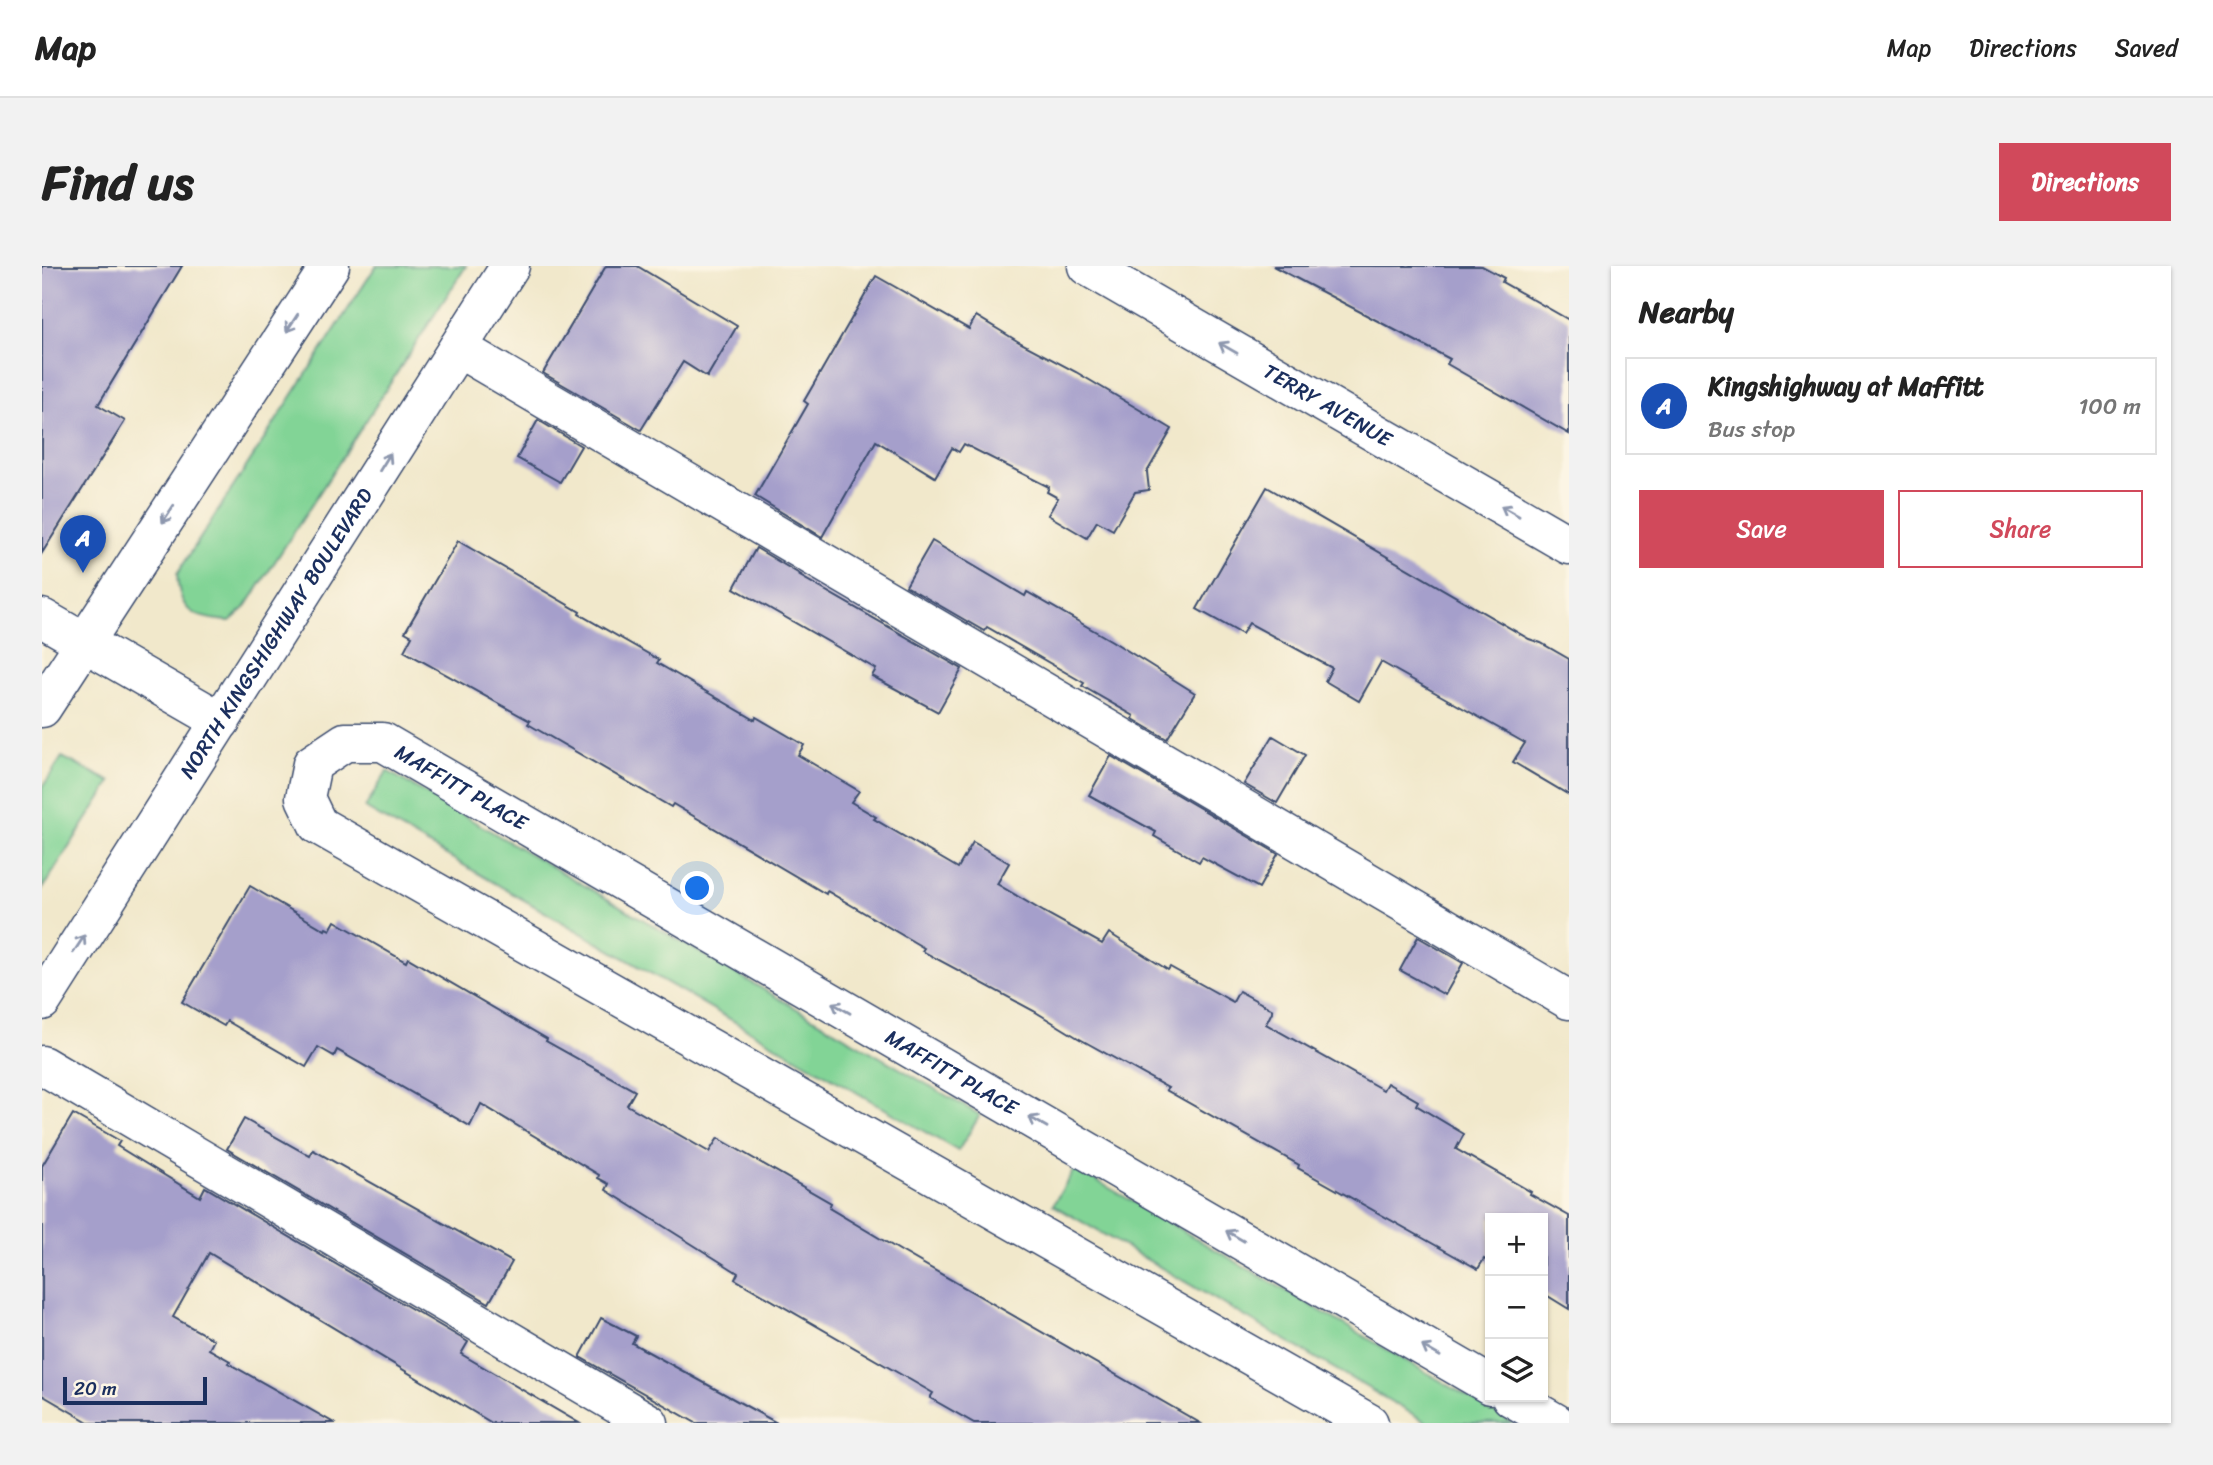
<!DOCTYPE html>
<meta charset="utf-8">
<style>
:root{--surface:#fff;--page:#f2f2f2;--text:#222;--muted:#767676;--line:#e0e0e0;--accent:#d1495b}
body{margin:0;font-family:Sriracha,sans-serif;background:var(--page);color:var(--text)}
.controls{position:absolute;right:21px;bottom:21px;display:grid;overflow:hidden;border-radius:0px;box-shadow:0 2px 5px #0004}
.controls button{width:63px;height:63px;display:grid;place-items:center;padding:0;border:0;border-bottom:2px solid var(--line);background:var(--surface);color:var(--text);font:35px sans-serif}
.scale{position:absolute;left:21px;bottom:18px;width:144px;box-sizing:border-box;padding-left:7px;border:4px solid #1b2f5e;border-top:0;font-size:19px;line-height:24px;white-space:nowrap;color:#1b2f5e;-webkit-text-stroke:5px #fcf5e5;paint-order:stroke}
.you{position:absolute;left:656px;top:623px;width:24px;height:24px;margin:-18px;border:5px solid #fff;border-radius:50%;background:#1a73e8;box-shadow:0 0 0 10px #1a73e833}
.badge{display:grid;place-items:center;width:46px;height:46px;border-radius:50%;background:var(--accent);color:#fff;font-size:23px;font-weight:700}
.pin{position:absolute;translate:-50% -58px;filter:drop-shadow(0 2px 4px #0008)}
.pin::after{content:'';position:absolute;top:37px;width:24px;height:21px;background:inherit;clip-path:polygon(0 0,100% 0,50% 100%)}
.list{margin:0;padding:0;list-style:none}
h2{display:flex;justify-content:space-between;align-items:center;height:91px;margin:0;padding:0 28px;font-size:30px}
h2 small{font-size:23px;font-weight:400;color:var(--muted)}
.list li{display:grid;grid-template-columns:46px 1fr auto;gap:21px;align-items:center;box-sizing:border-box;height:98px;margin:0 14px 14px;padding:0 14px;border:2px solid var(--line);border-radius:0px}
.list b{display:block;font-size:26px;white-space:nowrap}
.list p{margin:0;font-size:23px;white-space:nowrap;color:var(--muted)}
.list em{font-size:23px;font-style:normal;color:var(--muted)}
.actions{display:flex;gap:14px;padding:21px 28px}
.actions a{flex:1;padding:16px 0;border:2px solid var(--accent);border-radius:0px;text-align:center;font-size:24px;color:var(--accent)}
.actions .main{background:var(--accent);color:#fff}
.icon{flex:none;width:38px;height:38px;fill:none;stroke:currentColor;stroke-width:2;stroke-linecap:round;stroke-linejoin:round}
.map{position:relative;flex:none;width:1527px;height:1157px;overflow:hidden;border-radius:0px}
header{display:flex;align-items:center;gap:42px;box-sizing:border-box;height:98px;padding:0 35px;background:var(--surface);border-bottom:2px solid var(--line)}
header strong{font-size:33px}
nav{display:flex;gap:38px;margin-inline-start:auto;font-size:24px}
.intro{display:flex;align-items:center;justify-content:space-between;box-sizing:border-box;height:168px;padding:0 42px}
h1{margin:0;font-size:49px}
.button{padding:18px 32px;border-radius:0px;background:var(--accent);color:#fff;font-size:24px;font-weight:700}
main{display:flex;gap:42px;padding:0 42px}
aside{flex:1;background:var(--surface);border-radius:0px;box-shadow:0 2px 5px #0004}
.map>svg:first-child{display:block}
</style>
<header>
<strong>Map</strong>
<nav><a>Map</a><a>Directions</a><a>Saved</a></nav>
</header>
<div class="intro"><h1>Find us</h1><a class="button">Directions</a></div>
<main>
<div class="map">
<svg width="1527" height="1157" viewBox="0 0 1527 1157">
<rect width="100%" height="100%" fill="#fcf5e5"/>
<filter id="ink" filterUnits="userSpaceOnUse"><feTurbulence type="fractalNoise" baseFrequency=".0143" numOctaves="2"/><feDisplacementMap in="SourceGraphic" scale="14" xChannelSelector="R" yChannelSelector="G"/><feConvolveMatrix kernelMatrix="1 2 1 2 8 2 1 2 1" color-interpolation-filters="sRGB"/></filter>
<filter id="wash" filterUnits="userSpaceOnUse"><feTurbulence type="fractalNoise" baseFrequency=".00686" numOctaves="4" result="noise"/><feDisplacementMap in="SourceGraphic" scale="28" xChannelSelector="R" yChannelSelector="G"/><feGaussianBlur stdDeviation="1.57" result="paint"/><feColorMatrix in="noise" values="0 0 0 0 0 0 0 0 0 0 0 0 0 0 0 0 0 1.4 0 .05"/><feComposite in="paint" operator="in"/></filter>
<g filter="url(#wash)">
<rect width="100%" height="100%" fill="#f1e8cb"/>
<g fill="#82d496" stroke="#4e827a" stroke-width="2">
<path d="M334,0H424L203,342L188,355C151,353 137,346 135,308Z"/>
<path d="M20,491L69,516L0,623V522Z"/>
<path d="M345,505L938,849L916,885L323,542Z"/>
<path d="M1033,902L1471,1157H1386L1011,939Z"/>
</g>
<g id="blocks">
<g fill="#a59fcb">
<path d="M0,0H140L56,139L83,155L0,287Z"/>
<path d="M564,0H595L695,60L665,111L641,96L599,164L501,107Z"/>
<path d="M1231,0H1440L1462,12L1460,16L1527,54V168L1405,98L1408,93Z"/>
<path d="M834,10L927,63L934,50L977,76L1034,106L1130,163L1105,206L1107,224L1093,226L1071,264L1055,255L1045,272L1006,249L1016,232L1005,226L1007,221L922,178L917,186L910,182L893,211L834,175L780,271L713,230L766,138L762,135Z"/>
<path d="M496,154L539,180L518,216L475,192Z"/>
<path d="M1225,221L1487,373L1499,377L1527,393V529L1471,496L1483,477L1339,396L1317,435L1283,415L1290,402L1207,357L1200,368L1155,343Z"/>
<path d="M416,275L538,346L537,348L617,394L615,397L713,454L714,451L762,479L756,489L817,525L809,536L834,551L832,553L916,602L931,576L967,597L955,618L1002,646L1060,678L1067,667L1126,704L1128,701L1191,736L1197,725L1231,744L1224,758L1341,824L1345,817L1376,835L1374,839L1422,868L1414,883L1489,926L1488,928L1527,950V1043L1501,1027V952H1448V997L1442,993L1436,1003L1256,902L1257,899L1124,824L1126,822L1036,772L992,745L880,685L882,682L785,625L784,628L631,538L629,541L486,458L488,455L362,385L370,370L363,366Z"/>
<path d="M890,275L983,330L985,326L1070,375L1153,427L1125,473L1091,453L1092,450L1040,420L1042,417L945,361L942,365L864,320Z"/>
<path d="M714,282L759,309L758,310L920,403L896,446L830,410L834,403L692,322Z"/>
<path d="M1231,470L1263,489L1235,537L1202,518Z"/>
<path d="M1069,490L1236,588L1217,622L1160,591L1157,596L1112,570L1114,566L1047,529Z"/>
<path d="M208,620L283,664L284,662L288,664L293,655L364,696L366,692L505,773L504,775L593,825L585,839L667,886L676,872L789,937L787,942L859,985L1158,1157H932L888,1132L891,1127L693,1013L696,1007L564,924L567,918L556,912L557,909L439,838L428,860L295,784L292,790L276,781L264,801L185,755L182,760L140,736Z"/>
<path d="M1376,671L1421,697L1403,729L1358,704Z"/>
<path d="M31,848L78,875L75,880L158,931L163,921L426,1076L419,1088L537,1157H450L167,987L131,1051L172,1074L167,1083L188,1095L186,1097L292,1157H48L0,1129V900Z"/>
<path d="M202,853L268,890L271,884L470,996L447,1037L185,883Z"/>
<path d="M559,1052L594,1070L590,1077L735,1157H654L538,1091Z"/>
</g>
</g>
</g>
<g filter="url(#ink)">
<use href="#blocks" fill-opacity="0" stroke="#3b4b6e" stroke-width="2"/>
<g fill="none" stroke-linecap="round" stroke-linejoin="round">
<defs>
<g id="minor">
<path id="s1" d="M1045,0L1527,279"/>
<path d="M416,82L1527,734"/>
<path d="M0,352L179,455"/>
<path d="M0,799L607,1157"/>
<path d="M1469,1131L1514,1157"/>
<path id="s2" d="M1327,1157L276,559L263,532L270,498L303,476H341L1448,1119"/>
</g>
<g id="major">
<path d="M0,442L288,0"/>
<path id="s3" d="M0,735L468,0"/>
</g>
</defs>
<use href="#minor" stroke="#3b4b6e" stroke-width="41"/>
<use href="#major" stroke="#3b4b6e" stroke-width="41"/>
<use href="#minor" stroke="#fff" stroke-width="38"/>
<use href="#major" stroke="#fff" stroke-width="38"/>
</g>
<defs><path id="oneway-shaft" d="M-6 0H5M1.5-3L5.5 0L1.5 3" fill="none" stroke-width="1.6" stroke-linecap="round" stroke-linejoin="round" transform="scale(1.75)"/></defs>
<g stroke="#8d97ae">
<use href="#oneway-shaft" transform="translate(250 57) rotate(123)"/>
<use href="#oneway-shaft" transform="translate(1186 82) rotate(-150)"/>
<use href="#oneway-shaft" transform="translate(343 196) rotate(-58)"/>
<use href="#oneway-shaft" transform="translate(1468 245) rotate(-150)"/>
<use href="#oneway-shaft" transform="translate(126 248) rotate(123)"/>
<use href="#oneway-shaft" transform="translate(37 678) rotate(-57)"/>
<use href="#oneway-shaft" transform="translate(799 742) rotate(-150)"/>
<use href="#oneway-shaft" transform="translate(996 856) rotate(-150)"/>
<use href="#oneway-shaft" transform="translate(1193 970) rotate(-150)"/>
<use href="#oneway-shaft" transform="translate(1389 1085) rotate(-150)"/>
</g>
</g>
<g text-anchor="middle" stroke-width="6" stroke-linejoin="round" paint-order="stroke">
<g font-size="21" fill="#1b2f5e" stroke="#fcf5e5">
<text dy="7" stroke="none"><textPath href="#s1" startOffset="278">TERRY AVENUE</textPath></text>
<text dy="7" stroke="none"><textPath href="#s3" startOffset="436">NORTH KINGSHIGHWAY BOULEVARD</textPath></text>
<text dy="7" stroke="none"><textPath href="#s2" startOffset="1442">MAFFITT PLACE</textPath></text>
<text dy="7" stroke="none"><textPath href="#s2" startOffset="2009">MAFFITT PLACE</textPath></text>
</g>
</g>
</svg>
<div class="controls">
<button>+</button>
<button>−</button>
<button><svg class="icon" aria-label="layers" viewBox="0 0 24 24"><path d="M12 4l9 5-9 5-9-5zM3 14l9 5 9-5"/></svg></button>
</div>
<div class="scale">20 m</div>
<div class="you"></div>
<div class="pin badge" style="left:41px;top:307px;background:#1a4fb4">A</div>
</div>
<aside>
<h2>Nearby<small></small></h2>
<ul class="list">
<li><span class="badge" style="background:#1a4fb4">A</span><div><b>Kingshighway at Maffitt</b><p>Bus stop</p></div><em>100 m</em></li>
</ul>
<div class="actions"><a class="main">Save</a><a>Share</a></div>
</aside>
</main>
